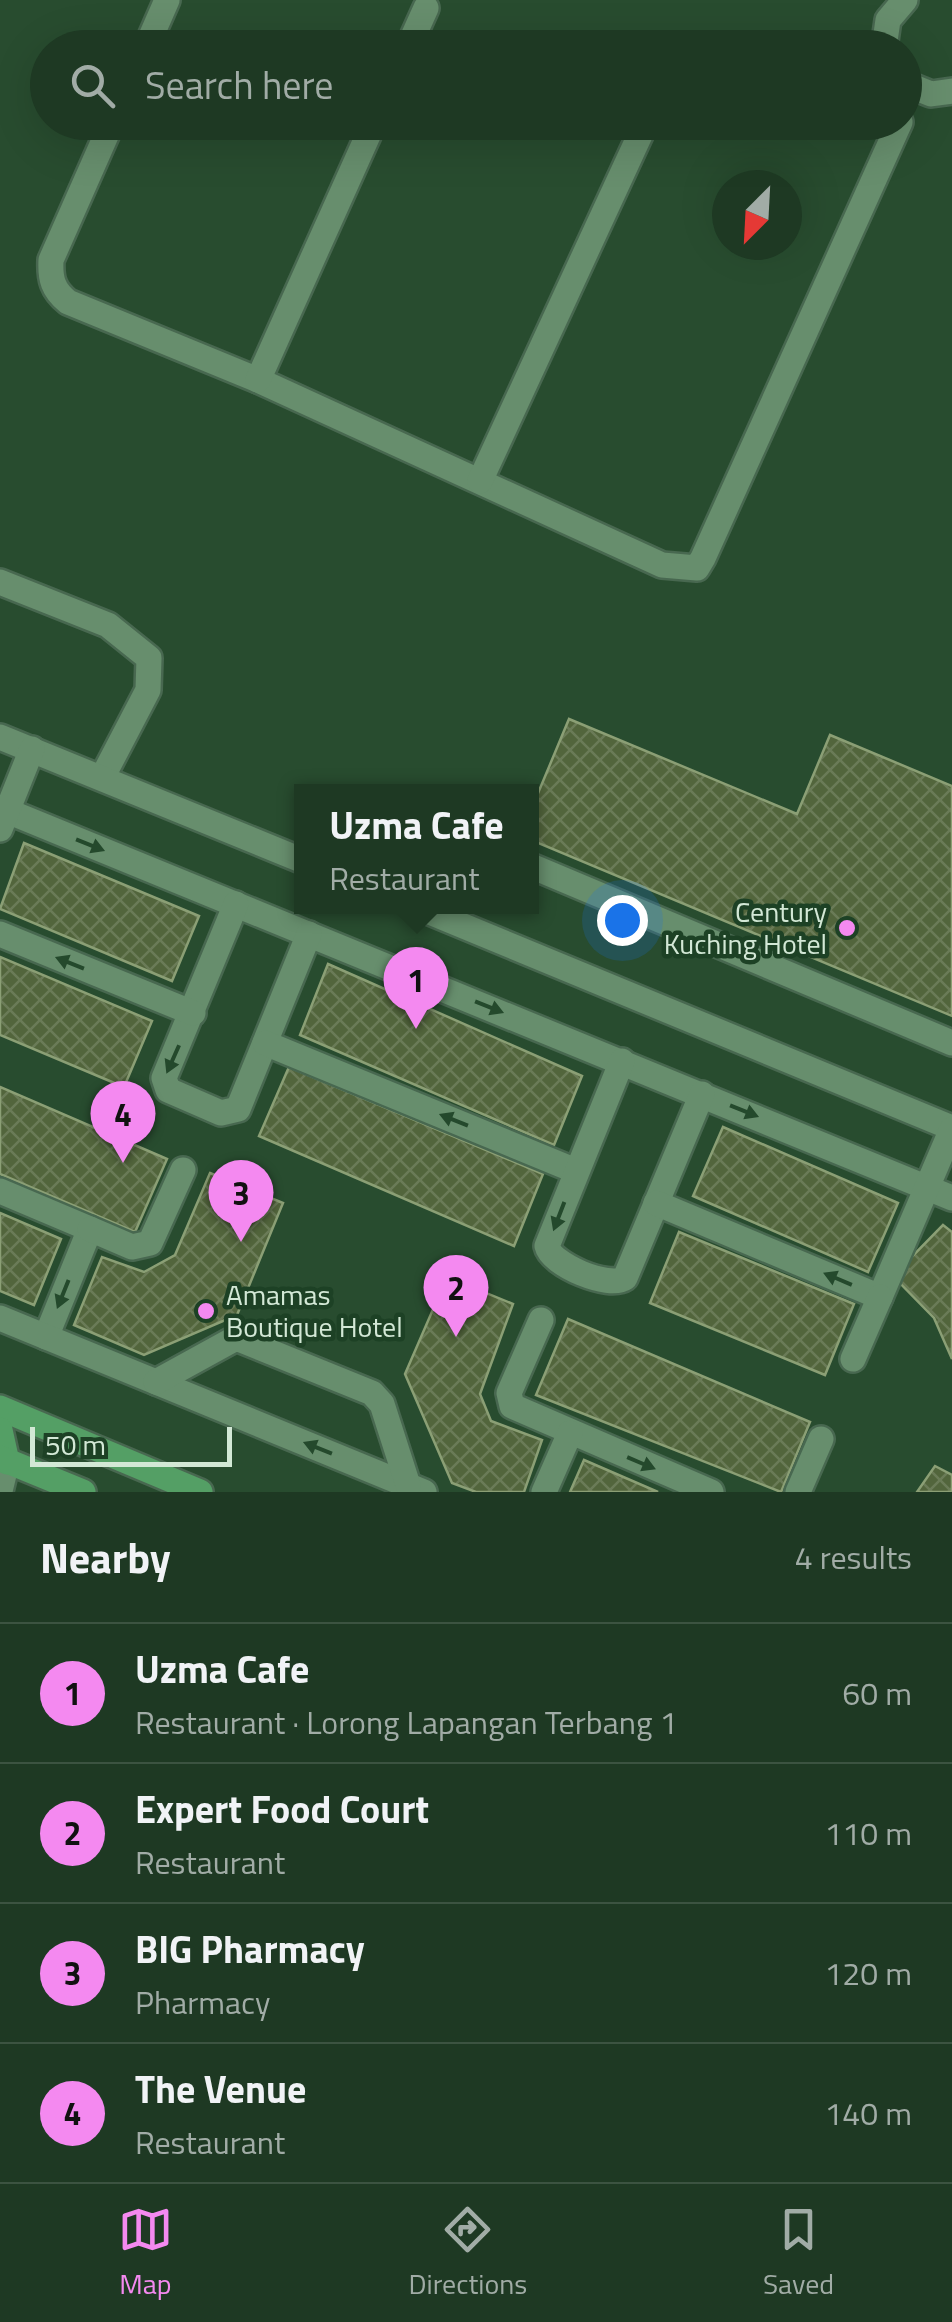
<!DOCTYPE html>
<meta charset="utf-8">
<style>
:root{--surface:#1e3923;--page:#26402b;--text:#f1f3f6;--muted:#a1aca6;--line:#3c5341;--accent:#f489f0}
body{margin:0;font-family:"Titillium Web",sans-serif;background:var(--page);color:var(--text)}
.compass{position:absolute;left:712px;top:170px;width:90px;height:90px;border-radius:50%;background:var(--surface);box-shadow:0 10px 40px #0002;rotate:204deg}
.scale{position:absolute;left:30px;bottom:25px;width:202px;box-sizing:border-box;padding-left:10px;border:5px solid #d3e8d6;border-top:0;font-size:28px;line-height:35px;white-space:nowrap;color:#d3e8d6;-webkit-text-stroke:8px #1d4125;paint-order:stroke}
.you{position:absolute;left:622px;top:920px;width:35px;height:35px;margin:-25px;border:8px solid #fff;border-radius:50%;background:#1a73e8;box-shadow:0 0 0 15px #1a73e833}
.badge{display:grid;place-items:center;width:65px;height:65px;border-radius:50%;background:var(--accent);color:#111;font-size:32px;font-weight:700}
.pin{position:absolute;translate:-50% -82px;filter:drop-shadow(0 2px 5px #0008)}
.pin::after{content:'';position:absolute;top:52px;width:35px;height:30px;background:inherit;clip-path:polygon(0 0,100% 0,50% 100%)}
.popup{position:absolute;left:294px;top:784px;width:245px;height:130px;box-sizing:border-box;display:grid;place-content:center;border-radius:0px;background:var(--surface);filter:drop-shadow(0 2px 8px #0005);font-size:32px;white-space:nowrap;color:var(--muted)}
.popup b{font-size:38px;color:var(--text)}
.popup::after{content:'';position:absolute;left:50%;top:100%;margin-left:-20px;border:20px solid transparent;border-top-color:var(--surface)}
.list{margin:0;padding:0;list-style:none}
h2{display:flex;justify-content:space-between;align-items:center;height:130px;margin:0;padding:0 40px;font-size:42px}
h2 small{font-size:32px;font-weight:400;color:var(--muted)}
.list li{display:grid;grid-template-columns:65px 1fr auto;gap:30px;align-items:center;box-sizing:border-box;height:140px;padding:0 40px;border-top:2px solid var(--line)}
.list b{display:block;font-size:38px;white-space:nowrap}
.list p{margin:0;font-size:32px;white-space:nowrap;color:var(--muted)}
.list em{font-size:32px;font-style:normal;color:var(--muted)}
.icon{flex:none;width:55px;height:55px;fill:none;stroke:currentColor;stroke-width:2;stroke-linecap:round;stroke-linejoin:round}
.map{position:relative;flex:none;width:952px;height:1492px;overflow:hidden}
.search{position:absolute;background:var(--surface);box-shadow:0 10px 40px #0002;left:30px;right:30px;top:30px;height:110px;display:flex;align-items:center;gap:25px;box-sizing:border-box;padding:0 35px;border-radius:55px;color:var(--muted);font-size:38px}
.sheet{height:690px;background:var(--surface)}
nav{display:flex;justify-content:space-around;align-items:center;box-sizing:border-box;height:140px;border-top:2px solid var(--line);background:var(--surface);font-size:28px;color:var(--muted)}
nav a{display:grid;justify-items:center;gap:5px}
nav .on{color:var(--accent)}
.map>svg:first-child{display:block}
</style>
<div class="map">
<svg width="952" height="1492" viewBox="0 0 952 1492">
<defs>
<pattern id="building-cross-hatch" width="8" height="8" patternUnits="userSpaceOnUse" patternTransform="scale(2.5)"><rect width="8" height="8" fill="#52653c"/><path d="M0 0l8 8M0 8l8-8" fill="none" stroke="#6a7b57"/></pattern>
</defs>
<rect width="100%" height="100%" fill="#284c2f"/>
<g fill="url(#building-cross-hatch)" stroke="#8b9f75" stroke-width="2.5">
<path d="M569,719L797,814L830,735L952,786V1016L531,840V810Z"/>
<path d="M24,843L199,916L172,981L0,909Z"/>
<path d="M0,957L152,1021L124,1087L0,1035Z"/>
<path d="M328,964L582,1076L554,1145L300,1035Z"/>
<path d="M289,1067L543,1174L514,1246L259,1136Z"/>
<path d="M0,1087L167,1159L135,1232L0,1174Z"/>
<path d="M723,1127L898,1203L868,1272L693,1196Z"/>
<path d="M210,1173L283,1203L237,1315L144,1355L74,1325L102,1257L144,1272L175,1255Z"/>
<path d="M0,1213L61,1239L34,1305L0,1291Z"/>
<path d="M943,1225L952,1232V1359L934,1318L893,1276Z"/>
<path d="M679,1232L854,1304L825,1375L650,1303Z"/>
<path d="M447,1277L513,1304L480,1394L491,1421L542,1440L524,1492H476L452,1483L405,1374Z"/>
<path d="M568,1319L810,1422L781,1492L536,1395Z"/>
<path d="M584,1460L658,1492H570Z"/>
<path d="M935,1466L952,1475V1492H917Z"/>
</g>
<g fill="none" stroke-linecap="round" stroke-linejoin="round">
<defs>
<g id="minor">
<path d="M146,48L167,0"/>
<path d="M408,48L426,8"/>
<path d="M884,48L888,20L905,0"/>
<path d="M904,83L931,94L952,91"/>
<path d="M112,122L51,260C50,279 53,290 68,302L258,380L662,565L697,568L703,558L900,122"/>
<path d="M258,380L374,122"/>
<path d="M480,481L646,122"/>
<path d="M0,582L108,625L149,658L148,690L102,778"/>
<path d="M0,737L301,860"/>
<path d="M0,808L952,1198"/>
<path d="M0,829L32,749"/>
<path d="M531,866L952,1043"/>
<path d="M236,904L164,1078L168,1090L221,1113L238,1109L309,934"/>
<path d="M415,906L952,1128"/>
<path d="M0,934L193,1013"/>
<path d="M265,1043L576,1171"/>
<path d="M622,1061L547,1246C551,1265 609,1289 625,1278L702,1094"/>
<path d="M0,1191L90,1229L46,1337"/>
<path d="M656,1203L880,1297L952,1129"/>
<path d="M90,1229L132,1247L150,1243L183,1170"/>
<path d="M0,1318L424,1492"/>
<path d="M541,1320L509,1393L512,1406L711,1492"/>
<path d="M853,1359L880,1297"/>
<path d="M156,1382L236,1338L372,1393L382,1404L408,1485"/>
<path d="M0,1491L7,1462"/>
<path d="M544,1492L570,1433"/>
<path d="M798,1492L821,1439"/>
</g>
<g id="major">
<path d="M0,1408L200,1492"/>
<path d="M0,1430L7,1462"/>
<path d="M0,1458L83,1492"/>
</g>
</defs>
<use href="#minor" stroke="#486850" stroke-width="30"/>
<use href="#major" stroke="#486850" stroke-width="30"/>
<use href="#minor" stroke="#678e6d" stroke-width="25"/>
<use href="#major" stroke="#549f65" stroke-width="25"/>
</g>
<defs><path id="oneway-solid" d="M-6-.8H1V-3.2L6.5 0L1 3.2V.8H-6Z" transform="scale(2.5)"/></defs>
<g fill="#24492c">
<use href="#oneway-solid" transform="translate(90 845) rotate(22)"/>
<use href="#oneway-solid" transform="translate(70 963) rotate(-158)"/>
<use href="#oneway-solid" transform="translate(489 1007) rotate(22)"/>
<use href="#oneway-solid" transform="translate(173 1059) rotate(114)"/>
<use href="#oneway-solid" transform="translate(744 1111) rotate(22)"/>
<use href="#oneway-solid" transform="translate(454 1120) rotate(-158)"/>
<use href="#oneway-solid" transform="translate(559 1216) rotate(111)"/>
<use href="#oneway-solid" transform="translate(838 1279) rotate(-157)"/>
<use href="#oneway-solid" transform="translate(63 1294) rotate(112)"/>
<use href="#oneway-solid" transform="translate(318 1448) rotate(-158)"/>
<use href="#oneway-solid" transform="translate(641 1463) rotate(23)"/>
</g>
<g fill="#f489f0" stroke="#1d4125" stroke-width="4">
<circle cx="847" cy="928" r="10"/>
<circle cx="206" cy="1311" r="10"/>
</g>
<g text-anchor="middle" stroke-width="9" stroke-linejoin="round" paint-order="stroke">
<g font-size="28" fill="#d3e8d6" stroke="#1d4125" text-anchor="end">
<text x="827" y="922">Century<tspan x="827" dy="32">Kuching Hotel</tspan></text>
<text x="226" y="1305" text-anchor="start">Amamas<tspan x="226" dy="32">Boutique Hotel</tspan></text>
</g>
</g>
</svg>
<svg class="compass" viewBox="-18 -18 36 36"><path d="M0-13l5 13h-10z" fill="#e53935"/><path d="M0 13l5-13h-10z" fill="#a1aca6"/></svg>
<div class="scale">50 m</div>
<div class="you"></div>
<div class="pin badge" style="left:416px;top:1029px">1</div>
<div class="popup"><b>Uzma Cafe</b>Restaurant</div>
<div class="pin badge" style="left:456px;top:1337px">2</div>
<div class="pin badge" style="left:241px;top:1242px">3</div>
<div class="pin badge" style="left:123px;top:1163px">4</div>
<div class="search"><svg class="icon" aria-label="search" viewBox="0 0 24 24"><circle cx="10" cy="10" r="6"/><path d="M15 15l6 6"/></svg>Search here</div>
</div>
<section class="sheet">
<h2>Nearby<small>4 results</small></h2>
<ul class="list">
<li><span class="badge">1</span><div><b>Uzma Cafe</b><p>Restaurant · Lorong Lapangan Terbang 1</p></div><em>60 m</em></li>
<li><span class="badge">2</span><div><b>Expert Food Court</b><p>Restaurant</p></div><em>110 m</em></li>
<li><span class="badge">3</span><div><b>BIG Pharmacy</b><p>Pharmacy</p></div><em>120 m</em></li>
<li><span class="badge">4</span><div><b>The Venue</b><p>Restaurant</p></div><em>140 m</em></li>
</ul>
</section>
<nav>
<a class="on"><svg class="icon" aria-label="map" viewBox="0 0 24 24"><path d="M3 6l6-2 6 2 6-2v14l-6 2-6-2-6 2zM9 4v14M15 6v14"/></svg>Map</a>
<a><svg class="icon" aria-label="directions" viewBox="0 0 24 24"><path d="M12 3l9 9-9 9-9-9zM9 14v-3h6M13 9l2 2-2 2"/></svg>Directions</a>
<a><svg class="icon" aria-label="saved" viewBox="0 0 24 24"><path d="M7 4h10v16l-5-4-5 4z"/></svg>Saved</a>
</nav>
